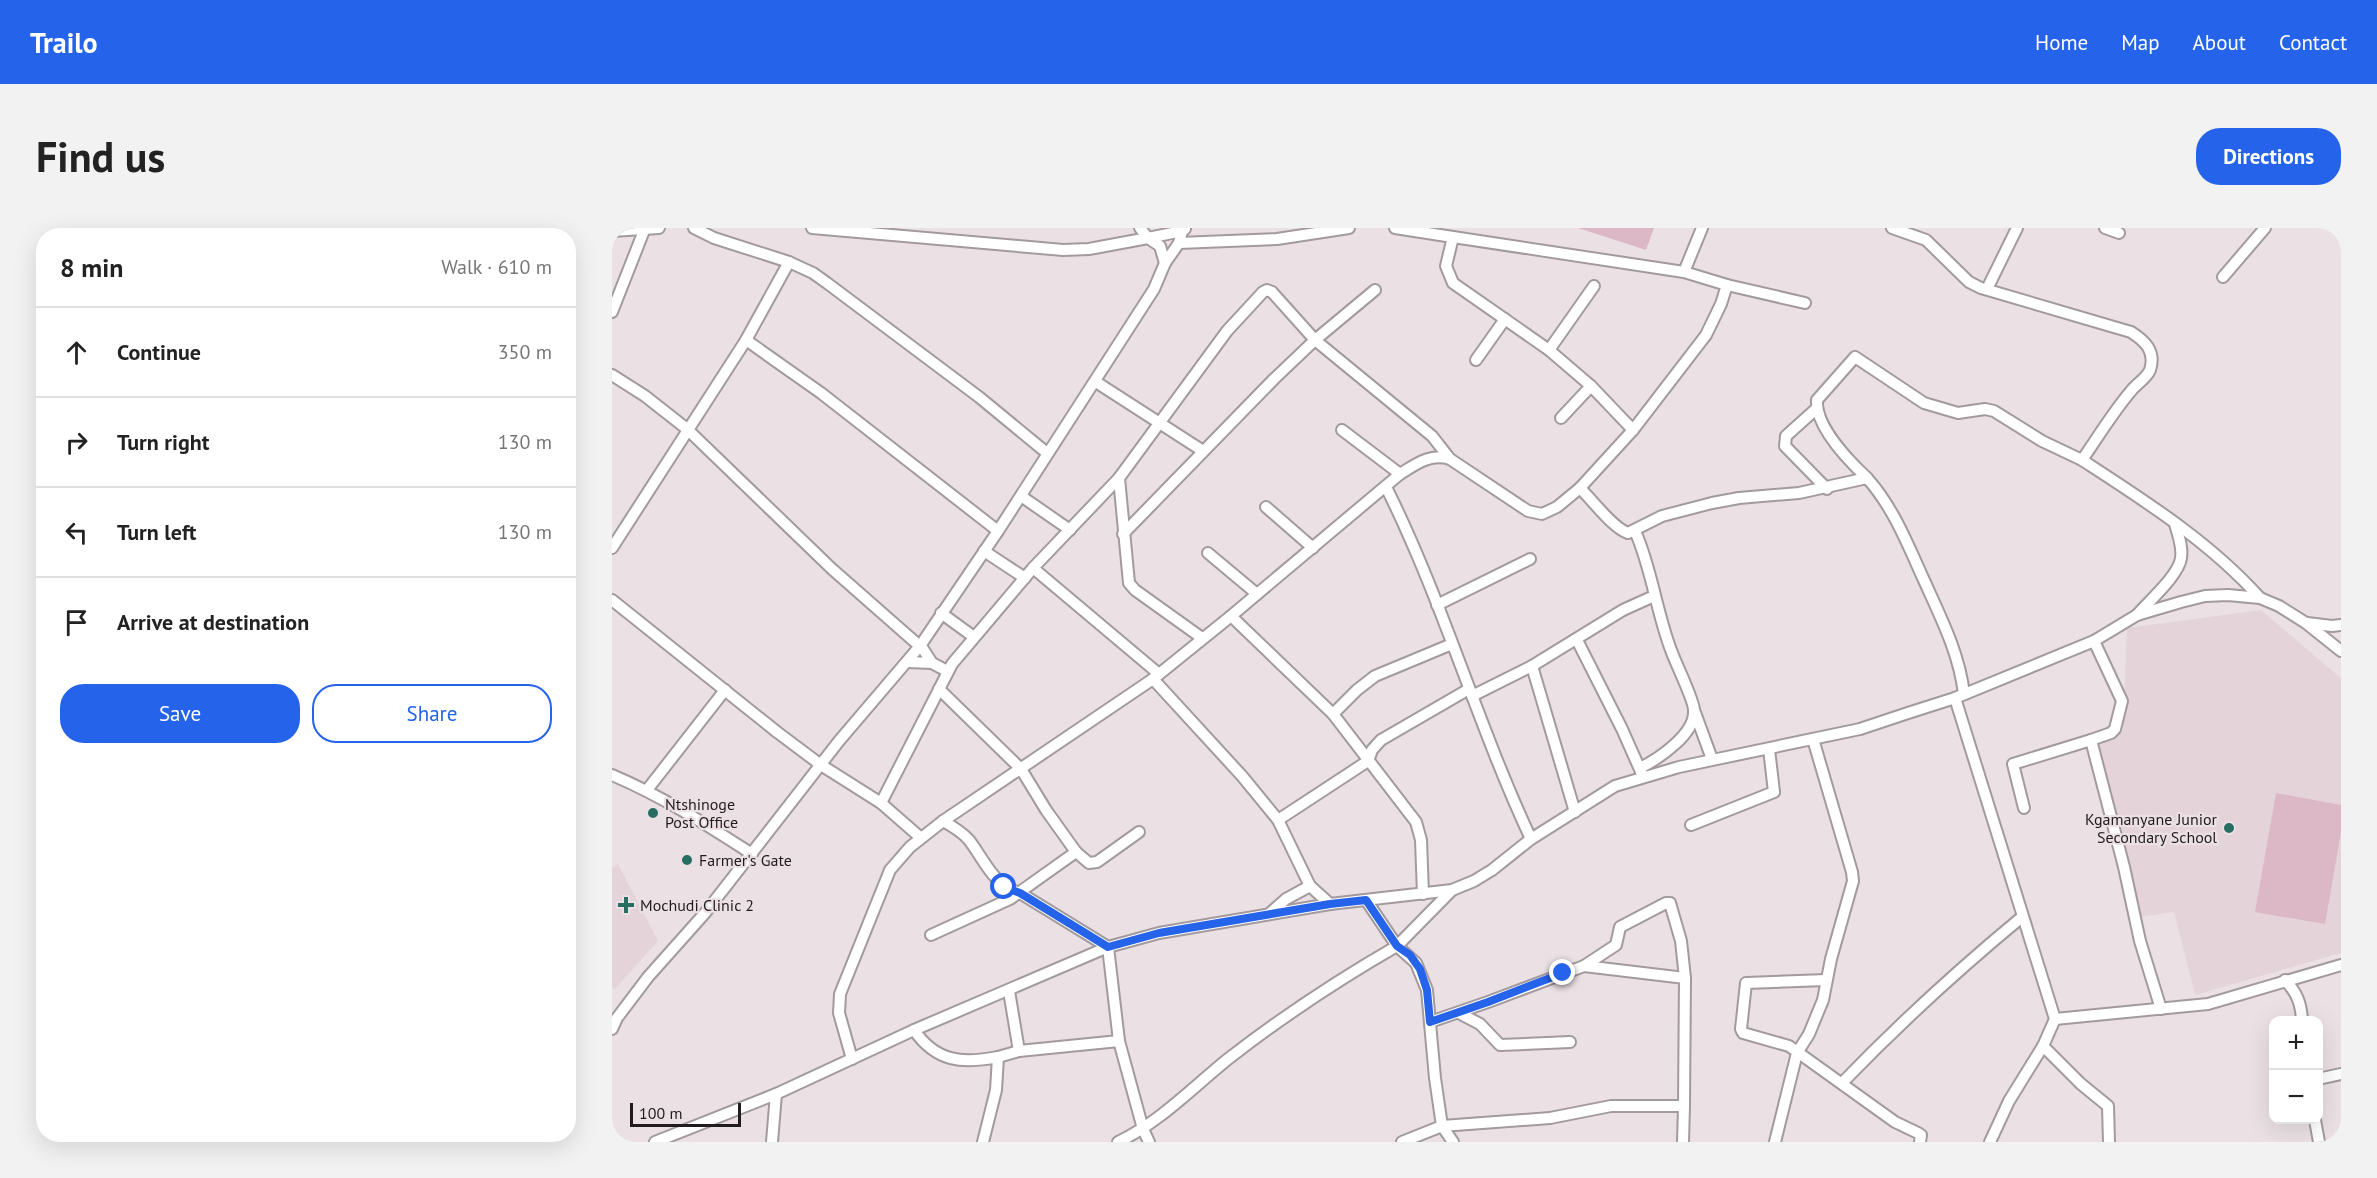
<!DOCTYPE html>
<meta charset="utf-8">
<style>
:root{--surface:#fff;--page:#f2f2f2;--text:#222;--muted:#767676;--line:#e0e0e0;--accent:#2563eb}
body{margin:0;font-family:"PT Sans",sans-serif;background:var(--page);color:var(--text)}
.controls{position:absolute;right:18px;bottom:18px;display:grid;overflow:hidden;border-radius:12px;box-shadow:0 6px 24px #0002}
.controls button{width:54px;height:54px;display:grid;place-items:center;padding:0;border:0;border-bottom:2px solid var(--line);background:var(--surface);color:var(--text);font:30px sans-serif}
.scale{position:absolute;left:18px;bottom:15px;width:111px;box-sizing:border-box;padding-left:6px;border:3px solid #201c1e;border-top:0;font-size:16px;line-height:21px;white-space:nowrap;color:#201c1e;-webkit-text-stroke:4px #ebe1e5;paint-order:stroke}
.stop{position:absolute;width:18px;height:18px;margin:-14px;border:4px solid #2563eb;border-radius:50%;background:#fff}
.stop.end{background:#2563eb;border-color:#fff;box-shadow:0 2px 6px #0008}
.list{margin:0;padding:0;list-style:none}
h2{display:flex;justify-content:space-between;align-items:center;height:78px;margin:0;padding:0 24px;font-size:26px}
h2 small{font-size:20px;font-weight:400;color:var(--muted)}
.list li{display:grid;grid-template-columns:39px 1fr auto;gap:18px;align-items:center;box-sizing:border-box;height:90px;padding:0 24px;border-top:2px solid var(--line)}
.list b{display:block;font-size:22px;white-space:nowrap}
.list em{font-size:20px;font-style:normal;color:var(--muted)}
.actions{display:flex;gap:12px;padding:18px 24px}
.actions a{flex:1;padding:14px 0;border:2px solid var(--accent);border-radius:24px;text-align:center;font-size:21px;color:var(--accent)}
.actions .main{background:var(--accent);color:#fff}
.icon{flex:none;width:33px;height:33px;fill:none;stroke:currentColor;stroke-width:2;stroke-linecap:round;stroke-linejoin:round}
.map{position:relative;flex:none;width:1729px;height:914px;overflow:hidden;border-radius:24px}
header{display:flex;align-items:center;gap:36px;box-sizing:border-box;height:84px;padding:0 30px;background:var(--accent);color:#fff}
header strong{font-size:28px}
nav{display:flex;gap:33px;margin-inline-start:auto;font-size:21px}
.intro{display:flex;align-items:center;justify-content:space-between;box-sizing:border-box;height:144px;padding:0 36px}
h1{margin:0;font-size:42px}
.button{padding:15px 27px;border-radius:24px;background:var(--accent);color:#fff;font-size:21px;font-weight:700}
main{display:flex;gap:36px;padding:0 36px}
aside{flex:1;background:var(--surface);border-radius:24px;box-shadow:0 6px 24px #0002}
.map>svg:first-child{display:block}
</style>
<header>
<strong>Trailo</strong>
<nav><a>Home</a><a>Map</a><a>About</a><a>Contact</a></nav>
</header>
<div class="intro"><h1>Find us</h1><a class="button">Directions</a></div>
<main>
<aside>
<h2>8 min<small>Walk · 610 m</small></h2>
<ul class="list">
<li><svg class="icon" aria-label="ahead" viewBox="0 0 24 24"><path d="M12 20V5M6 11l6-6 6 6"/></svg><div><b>Continue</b></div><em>350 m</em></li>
<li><svg class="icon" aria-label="right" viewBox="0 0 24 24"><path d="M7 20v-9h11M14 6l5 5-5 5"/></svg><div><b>Turn right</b></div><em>130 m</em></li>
<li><svg class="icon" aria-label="left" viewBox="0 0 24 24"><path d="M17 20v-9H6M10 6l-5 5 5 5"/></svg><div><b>Turn left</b></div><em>130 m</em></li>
<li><svg class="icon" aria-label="arrive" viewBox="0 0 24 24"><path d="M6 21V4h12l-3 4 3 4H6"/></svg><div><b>Arrive at destination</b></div></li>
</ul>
<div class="actions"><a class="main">Save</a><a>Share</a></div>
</aside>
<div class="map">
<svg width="1729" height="914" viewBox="0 0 1729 914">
<rect width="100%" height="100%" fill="#ebe1e5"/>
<g fill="#e5d3da">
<path d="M1649,382L1729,450V725L1583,767L1562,684L1527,689L1485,516L1511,502L1515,400Z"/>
<path d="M6,636L46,713L2,762L0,758V640Z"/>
</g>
<g fill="#dcb8c6">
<path d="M966,0H1042L1034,22Z"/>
<path d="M1664,565L1729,577V604L1713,696L1643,684Z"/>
</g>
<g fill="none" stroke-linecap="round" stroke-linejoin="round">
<defs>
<g id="minor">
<path d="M200,0L451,22L477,21L536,10L548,18L553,35"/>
<path d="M528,0L536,10L570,3L573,1"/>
<path d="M783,0L841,9L834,38L841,55L937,122L979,158L1021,202"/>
<path d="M1280,0L1314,12L1357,54L1369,60L1519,104C1533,113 1544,123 1538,142C1535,150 1524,156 1519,163C1501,184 1486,209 1470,232C1533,273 1598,314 1648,370"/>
<path d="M1493,0L1507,5"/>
<path d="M0,3L47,0"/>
<path d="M841,9L1072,44"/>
<path d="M567,15L665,11L737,0"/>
<path d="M177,34L201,45L215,55L367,169L435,225"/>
<path d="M1611,49L1653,0"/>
<path d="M1115,57L1193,75"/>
<path d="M1375,61L1405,0"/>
<path d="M0,84L33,0"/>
<path d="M134,112L209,165L386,303"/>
<path d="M937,122L982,58"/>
<path d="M864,132L893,91"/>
<path d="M0,147L33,168L75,201L220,341L311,421L320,435L335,443"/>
<path d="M484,154L591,223"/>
<path d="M1204,181L1174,208L1173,218L1215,261"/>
<path d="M949,190L979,158"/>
<path d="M730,202L788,246"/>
<path d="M507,250L517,355L523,362L590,410"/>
<path d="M1255,250C1237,233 1203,198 1205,172L1243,129L1312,175L1346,185L1373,181L1382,183L1430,213L1470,232"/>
<path d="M774,259C831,373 865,496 919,611"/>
<path d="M968,260C980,272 1001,300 1016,305L1050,288L1100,275L1127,270L1187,265L1255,250C1281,279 1295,315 1311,350C1328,388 1347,424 1352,466"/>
<path d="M409,268L458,302"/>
<path d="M654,279L701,320"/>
<path d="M1023,303C1040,341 1044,383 1059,422C1063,434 1082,472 1082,482C1084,506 1046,531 1028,540"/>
<path d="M511,306L662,151L703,112L763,62"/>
<path d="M0,320L134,112L177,34L102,10L82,0"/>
<path d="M372,323L413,350"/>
<path d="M596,325L645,366"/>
<path d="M421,340L547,446"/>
<path d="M0,372L165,504L209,537L269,575L309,610"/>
<path d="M825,377L918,331"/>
<path d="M329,385L362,409"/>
<path d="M1525,387C1537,373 1567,347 1569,330C1571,319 1566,307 1563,296"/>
<path d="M619,388L721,486L804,594L809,612L811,666"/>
<path d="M1695,395L1720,398L1729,397"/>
<path d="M965,412L1010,501L1030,546"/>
<path d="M1482,413L1510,473L1503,501L1499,505L1479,512L1512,639L1528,713L1549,781"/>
<path d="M296,434L320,435"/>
<path d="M920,438L963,584"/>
<path d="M541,451L630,548L666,592L698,658L718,676"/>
<path d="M860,468L920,438L1011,382L1042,368"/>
<path d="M1343,470L1443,791L1431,818L1397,873L1378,914"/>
<path d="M1082,482L1100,531"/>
<path d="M721,486L745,462L763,448L840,416"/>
<path d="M0,547C50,568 95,597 140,626"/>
<path d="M35,562L113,462"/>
<path d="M269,575L340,436L421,340L507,250L615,103L651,64L655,62L660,64L703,112L820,208L838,231"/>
<path d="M1412,580L1401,536L1479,512"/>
<path d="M666,592L756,533L760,522L769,512L857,461"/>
<path d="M331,593C340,598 350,604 357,612C373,633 381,657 408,665L496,719L507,813L531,901L537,914"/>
<path d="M1079,597L1162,564L1157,521"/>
<path d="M464,624L477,635L485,634L527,604"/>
<path d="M657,686L674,671L698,658"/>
<path d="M319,707L398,671L464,624L434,582L409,541L327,461"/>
<path d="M972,738L1004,717L1008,699L1054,675H1058L1069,713L1073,750"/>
<path d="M1214,752L1134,755L1129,801L1131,805L1177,818L1283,894L1306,905L1309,907L1308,914"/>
<path d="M1673,752C1685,765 1689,775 1690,792"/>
<path d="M397,763L407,823"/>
<path d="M847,785L868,796L888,817L958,814"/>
<path d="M1443,791L1596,776L1729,737"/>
<path d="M818,794L876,774L972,738L1073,750L1072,878"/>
<path d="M0,801L5,790L36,749L93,685L227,513L308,418L386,303L542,61L553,35L567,15L570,3"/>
<path d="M302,802C324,834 350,836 386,829L384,862L371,914"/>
<path d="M1431,818L1469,856L1496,878L1497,914"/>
<path d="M386,829L407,823L507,813"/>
<path d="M240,831L227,785L228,766L278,642L298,619L331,593L541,451L619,388L788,246C804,236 818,225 838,231L916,283L930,286L945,279L968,260L1021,202L1094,107L1109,76L1115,57L1072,44L1090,0"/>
<path d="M1706,851L1729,846"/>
<path d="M1230,855C1287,796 1347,741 1410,689"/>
<path d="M1703,892L1707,914"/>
<path d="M830,898L938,890L999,878H1072L1071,914"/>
<path d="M830,898L841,914"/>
<path d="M43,914L164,866L302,802L496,719L547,705L718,676L840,662L862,653L880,642L919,611L1003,558L1067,539L1248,501L1296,485L1343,470L1482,413L1525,387L1569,374L1593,368L1616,367L1648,370L1667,378L1694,395L1729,423"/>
<path d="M160,914L164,866"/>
<path d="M506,914C548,894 580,860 616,831C670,789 726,752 785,718L754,672"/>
<path d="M790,914L830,898L823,850L815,762L804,735L785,718L840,662"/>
<path d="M1163,914L1185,825L1197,806L1211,772L1219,731L1241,653L1240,644L1201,511"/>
</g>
</defs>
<use href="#minor" stroke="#a39a9d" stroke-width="14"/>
<use href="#minor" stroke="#fff" stroke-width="10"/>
</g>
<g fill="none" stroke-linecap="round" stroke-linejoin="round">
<path stroke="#2563eb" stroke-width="8" d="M392,659L408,665L496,719L547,705L718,676L754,672L785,718L798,727L808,741L815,762L818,794L876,774L951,745"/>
</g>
<g fill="#276d61" stroke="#ebe1e5" stroke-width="2">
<circle cx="41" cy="585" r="6"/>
<circle cx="1617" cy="600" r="6"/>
<circle cx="75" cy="632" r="6"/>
<path d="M11 668h6v6h6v6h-6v6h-6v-6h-6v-6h6z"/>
</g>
<g text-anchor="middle" stroke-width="4.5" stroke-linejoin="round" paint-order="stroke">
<g font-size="16" fill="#201c1e" stroke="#ebe1e5" text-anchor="start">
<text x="53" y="582">Ntshinoge<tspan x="53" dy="18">Post Office</tspan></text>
<text x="1605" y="597" text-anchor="end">Kgamanyane Junior<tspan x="1605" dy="18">Secondary School</tspan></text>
<text x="87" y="638">Farmer's Gate</text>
<text x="28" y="683">Mochudi Clinic 2</text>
</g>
</g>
</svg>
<div class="controls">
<button>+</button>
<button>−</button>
</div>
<div class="scale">100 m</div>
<div class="stop" style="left:392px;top:659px"></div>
<div class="stop end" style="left:951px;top:745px"></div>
</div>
</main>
